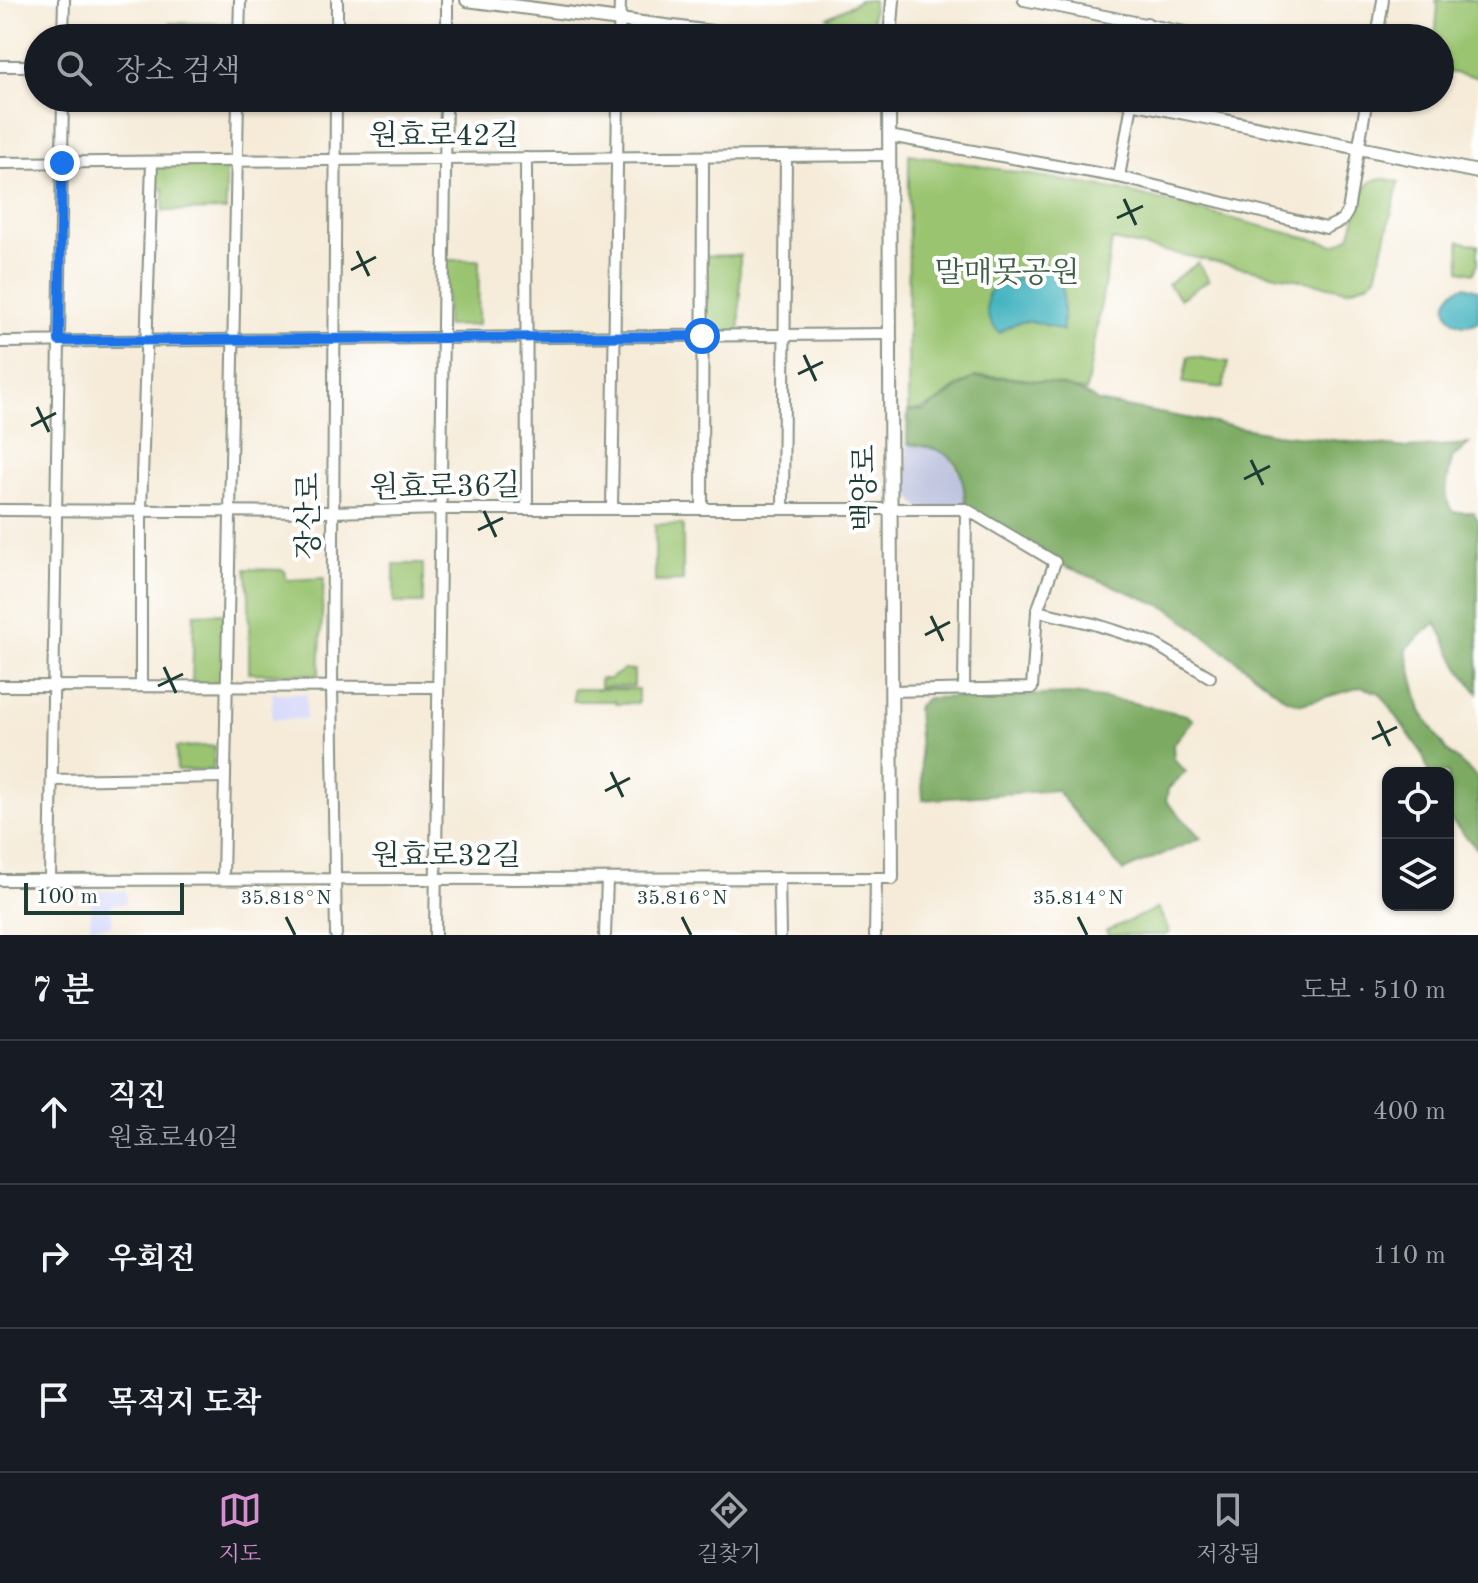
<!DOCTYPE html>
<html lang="ko">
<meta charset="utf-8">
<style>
:root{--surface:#171b24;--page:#242831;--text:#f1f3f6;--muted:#9ea1a6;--line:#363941;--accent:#d690ce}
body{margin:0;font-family:"Old Standard TT","Noto Serif KR",serif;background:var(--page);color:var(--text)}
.controls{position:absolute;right:24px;bottom:24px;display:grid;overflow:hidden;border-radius:16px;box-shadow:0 2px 6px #0004}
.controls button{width:72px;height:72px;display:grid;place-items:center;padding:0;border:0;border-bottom:2px solid var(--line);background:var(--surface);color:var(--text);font:40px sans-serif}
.scale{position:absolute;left:24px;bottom:20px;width:160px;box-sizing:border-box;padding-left:8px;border:4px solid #1f3d34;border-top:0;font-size:22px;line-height:28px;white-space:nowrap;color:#1f3d34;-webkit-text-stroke:6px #fff;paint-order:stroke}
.stop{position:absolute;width:24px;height:24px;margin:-18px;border:6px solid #1a73e8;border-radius:50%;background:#fff}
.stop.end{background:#1a73e8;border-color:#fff;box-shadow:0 2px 8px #0008}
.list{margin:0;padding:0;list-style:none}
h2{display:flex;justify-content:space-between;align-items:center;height:104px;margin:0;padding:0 32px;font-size:34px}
h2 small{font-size:26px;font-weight:400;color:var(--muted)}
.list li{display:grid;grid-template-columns:52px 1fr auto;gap:24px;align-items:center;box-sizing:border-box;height:144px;padding:0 32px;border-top:2px solid var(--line)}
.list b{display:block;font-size:30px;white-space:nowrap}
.list p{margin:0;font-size:26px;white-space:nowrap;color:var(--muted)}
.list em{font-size:26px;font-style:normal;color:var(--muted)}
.icon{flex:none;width:44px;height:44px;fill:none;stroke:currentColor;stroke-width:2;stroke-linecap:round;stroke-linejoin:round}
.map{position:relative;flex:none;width:1478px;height:935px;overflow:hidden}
.search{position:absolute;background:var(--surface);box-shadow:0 2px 6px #0004;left:24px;right:24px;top:24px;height:88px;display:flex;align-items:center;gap:20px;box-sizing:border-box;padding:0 28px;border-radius:44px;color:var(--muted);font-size:30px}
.sheet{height:536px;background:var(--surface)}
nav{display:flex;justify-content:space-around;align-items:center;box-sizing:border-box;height:112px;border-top:2px solid var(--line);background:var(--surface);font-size:22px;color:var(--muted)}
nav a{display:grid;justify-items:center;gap:4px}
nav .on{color:var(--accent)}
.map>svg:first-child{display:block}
</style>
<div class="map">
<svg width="1478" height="935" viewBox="0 0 1478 935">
<rect width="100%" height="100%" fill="#fff"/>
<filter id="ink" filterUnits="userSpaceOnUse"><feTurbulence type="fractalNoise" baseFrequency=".0125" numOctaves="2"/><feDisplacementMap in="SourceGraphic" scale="16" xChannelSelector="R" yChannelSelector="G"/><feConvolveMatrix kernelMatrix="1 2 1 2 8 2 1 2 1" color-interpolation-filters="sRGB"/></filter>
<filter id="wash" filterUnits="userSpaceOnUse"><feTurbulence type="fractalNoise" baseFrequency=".006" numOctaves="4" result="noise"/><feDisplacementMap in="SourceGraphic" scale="32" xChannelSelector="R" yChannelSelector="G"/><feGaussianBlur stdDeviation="1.8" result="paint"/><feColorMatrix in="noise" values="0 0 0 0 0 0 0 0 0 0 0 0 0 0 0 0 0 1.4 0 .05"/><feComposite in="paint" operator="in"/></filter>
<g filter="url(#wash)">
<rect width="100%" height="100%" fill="#f5ebd8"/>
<g fill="#d5d8f9">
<path d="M272,693L307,694L306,719H272Z"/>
<path d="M91,891H126V903L112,904V926L90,927Z"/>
</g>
<path fill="#bdc3de" d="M907,444L936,447L949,456L962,479L966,509H921L907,493Z"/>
<g fill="#9ac470" stroke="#5c8052" stroke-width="2">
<path d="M860,0H873L872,23L864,35L849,38L827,18Z"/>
<path d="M1436,0H1478V77L1440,71V38H1435L1438,6Z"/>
<path d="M170,23L231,24V38H170Z"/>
<path d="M909,154L1120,190L1335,245L1350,236C1357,221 1358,180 1379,179C1385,178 1393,181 1399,182L1376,276L1368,283L1347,290L1112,240L1086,391C1061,387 996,370 974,378C948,387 938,410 908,411Z"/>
<path d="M154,163L219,164L226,170V210L163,211L164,189L153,188Z"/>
<path d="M1459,241L1478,245V262L1474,273L1460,270Z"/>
<path d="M740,255V332L705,333L704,256Z"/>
<path d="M446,260H479L478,325L446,326Z"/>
<path d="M1198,263L1209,280L1180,299L1168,284Z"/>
<path d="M1188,356L1228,362L1223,388L1183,383Z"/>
<path d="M655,524L683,525V581L655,582Z"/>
<rect x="394" y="564" width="29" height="39"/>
<path d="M246,569L284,570L287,580L324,578L319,675L249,673V596Z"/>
<path d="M226,613L225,680L217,684H192L194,614Z"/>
<path d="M624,670H634V686L600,687V679H609Z"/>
<path d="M573,689H638V703L616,704L615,701H573Z"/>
<path d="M215,746L213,770H177L176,747Z"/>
<path d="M1158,908L1170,933L1165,935H1108L1106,931Z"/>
</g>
<g fill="#7baa62" stroke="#4d744b" stroke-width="2">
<path d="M975,377C1010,377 1071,380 1098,402L1276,434L1407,448L1469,444L1452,458C1449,477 1441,497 1453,512H1474L1478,522V693L1459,668L1436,622L1406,649L1421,711L1446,750L1478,778V850L1448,817V773H1429L1422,753L1380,693L1361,687L1302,704L1286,699L1170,609L1055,562L966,509C963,462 955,449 907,444L908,411H924Z"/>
<path d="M1074,694L1129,702L1186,715L1193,720L1173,745L1174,759L1186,772L1168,789L1166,801L1201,838L1123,871L1056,790L923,800L917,707L927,698Z"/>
</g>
<g fill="#45b4c0" stroke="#32787a" stroke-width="2">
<path d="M1037,264L1063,270V331C1038,322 1022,314 1000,333C987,321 985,312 988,294L1004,280L1032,277Z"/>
<path d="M1465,286L1478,290V322C1448,337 1432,294 1465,286Z"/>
</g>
</g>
<g filter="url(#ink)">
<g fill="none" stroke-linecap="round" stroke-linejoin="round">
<defs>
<g id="minor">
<path d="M1024,0L1215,38"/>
<path d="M63,38L64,0"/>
<path d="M239,38L240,0"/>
<path d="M337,38V0"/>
<path d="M447,38V0"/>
<path d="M619,38L620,0"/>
<path d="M1144,38L1147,23"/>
<path d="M1377,38L1383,0"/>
<path d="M0,66H38"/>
<path d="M889,136L1119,177L1326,228L1343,220L1348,211L1367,98"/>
<path d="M526,158L527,509"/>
<path d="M0,163L889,155"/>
<path d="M1119,177L1133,98"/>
<path d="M0,342L890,334"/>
<path d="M612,509L618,98"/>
<path d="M702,509L703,157"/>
<path d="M783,509L786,156"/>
<path d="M0,510L332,512L441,509H966L1055,562L1037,611L1032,688L891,691"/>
<path d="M1037,611L1094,624L1151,642L1210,677"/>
<path d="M0,686L438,687"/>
<path d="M141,686V510L152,162"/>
<path d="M964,689L966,509"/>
<path d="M52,780L225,777"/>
<path d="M779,878L780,935"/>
<path d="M50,879L63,98"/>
<path d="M223,879L238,98"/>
<path d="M0,880L892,878"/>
<path d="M336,935L332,686L336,98"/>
<path d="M435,935L446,98"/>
<path d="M605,935L607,879"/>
<path d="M875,935L876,878"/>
</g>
<g id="tertiary">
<path d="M467,0L757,38"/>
<path d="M890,38L893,0"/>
<path d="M889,98L892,878"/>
<path d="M1111,98L1478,172"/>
</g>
</defs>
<use href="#minor" stroke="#8a9486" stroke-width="14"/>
<use href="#tertiary" stroke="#8a9486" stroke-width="16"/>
<use href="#minor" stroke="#fff" stroke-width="10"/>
<use href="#tertiary" stroke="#fff" stroke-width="12"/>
</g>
</g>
<g fill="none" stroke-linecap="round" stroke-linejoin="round" filter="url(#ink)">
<path stroke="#1a73e8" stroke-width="10" d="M62,163L59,341L702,336"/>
</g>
<path fill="none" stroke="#1f3d34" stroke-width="3" d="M1124,199L1136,225M1117,218L1143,206M357,251L369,276M351,270L376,257M804,355L816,381M798,374L823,362M37,407L49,432M31,426L56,413M1251,460L1263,485M1244,479L1270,466M484,511L496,537M478,530L503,518M931,616L943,641M925,635L950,622M164,667L176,693M158,686L183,674M1378,721L1390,746M1372,739L1397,727M611,772L623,797M605,791L630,778M286,917L295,935M682,917L691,935M1078,917L1087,935"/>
<g text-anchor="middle" stroke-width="8" stroke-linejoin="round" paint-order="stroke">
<g font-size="30" fill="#1f3d34" stroke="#fff">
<text x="444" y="145">원효로42길</text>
<text transform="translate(445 486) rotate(-1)" y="10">원효로36길</text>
<text transform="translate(864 488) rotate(-90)" y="10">백양로</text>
<text transform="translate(308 516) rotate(-90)" y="10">장산로</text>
<text x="446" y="865">원효로32길</text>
</g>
<g font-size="30" fill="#3e5f43" stroke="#fff">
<text x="1007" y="282">말매못공원</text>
</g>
</g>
<g font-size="20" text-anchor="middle" fill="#1f3d34" stroke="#fff" stroke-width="8" stroke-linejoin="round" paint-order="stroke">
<text x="286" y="904">35.818°N</text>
<text x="682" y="904">35.816°N</text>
<text x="1078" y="904">35.814°N</text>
</g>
</svg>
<div class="controls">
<button><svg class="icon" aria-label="locate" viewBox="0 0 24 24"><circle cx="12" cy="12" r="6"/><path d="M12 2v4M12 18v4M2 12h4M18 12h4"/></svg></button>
<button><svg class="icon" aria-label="layers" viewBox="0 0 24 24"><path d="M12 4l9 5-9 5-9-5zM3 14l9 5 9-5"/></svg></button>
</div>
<div class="scale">100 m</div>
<div class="stop" style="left:702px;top:336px"></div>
<div class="stop end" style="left:62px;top:163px"></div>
<div class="search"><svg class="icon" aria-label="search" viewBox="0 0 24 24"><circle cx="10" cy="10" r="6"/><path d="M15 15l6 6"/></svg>장소 검색</div>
</div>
<section class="sheet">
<h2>7 분<small>도보 · 510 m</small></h2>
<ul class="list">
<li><svg class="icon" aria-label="ahead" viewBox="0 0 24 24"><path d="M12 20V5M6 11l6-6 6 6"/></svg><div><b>직진</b><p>원효로40길</p></div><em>400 m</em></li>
<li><svg class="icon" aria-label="right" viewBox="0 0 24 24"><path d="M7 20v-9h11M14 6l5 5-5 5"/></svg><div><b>우회전</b></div><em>110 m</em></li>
<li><svg class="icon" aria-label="arrive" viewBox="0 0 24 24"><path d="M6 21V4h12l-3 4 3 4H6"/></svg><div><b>목적지 도착</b></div></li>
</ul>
</section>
<nav>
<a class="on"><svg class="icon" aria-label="map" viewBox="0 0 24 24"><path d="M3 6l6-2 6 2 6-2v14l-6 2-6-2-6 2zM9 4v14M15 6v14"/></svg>지도</a>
<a><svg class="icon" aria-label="directions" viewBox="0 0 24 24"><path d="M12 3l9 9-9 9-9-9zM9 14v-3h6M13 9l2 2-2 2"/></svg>길찾기</a>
<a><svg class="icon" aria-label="saved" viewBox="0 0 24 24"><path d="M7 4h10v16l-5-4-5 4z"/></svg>저장됨</a>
</nav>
